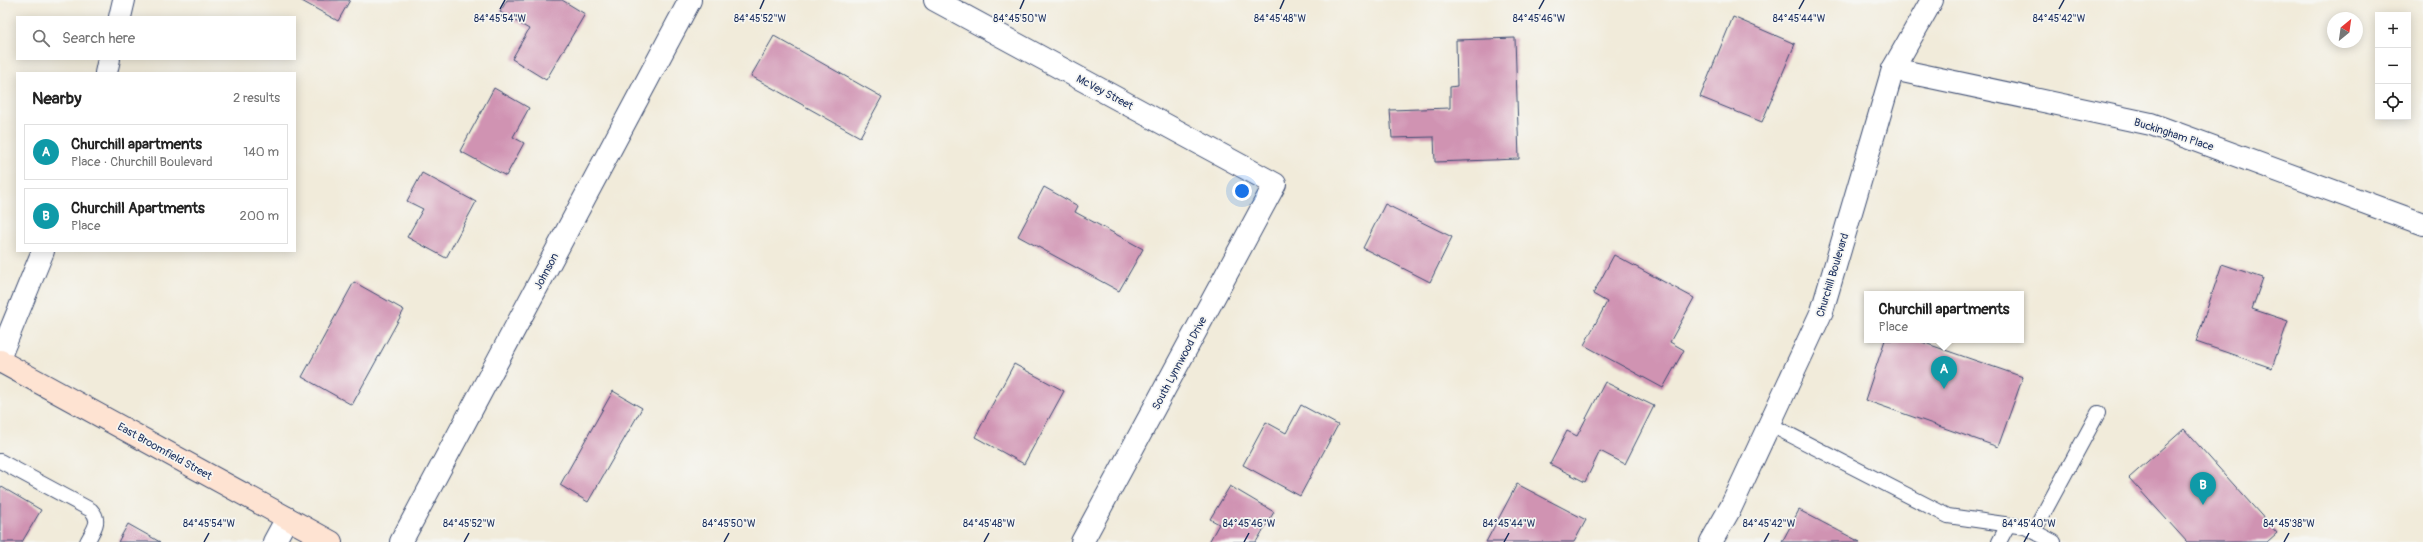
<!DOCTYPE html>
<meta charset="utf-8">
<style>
:root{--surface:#fff;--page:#f2f2f2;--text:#222;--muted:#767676;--line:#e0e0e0;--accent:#c8321e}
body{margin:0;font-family:Pangolin,sans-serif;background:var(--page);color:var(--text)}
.controls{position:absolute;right:12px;top:12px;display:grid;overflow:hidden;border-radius:0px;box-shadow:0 2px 10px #0003}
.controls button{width:36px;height:36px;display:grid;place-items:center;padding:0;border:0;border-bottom:1px solid var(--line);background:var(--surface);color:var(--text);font:20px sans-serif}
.compass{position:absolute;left:2327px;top:12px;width:36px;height:36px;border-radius:50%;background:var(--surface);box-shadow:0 2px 10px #0003;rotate:29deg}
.you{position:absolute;left:1242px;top:191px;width:14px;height:14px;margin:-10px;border:3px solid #fff;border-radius:50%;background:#1a73e8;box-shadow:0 0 0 6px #1a73e833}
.badge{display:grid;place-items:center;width:26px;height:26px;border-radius:50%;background:var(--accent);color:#fff;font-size:13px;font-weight:700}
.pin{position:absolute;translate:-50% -33px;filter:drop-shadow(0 1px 2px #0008)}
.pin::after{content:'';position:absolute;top:21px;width:14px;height:12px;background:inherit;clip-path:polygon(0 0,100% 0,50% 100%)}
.popup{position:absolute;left:1864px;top:291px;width:160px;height:52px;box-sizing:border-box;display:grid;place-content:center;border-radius:0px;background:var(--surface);filter:drop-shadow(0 1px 3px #0005);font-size:13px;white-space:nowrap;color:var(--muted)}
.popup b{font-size:15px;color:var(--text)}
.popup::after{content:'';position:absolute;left:50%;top:100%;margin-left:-8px;border:8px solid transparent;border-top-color:var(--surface)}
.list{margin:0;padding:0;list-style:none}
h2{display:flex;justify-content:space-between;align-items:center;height:52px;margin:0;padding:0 16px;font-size:17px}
h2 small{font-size:13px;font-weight:400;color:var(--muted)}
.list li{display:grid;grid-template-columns:26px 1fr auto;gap:12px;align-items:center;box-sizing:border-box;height:56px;margin:0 8px 8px;padding:0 8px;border:1px solid var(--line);border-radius:0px}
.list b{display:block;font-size:15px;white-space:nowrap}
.list p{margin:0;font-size:13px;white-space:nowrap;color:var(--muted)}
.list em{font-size:13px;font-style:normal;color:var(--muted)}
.icon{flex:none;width:22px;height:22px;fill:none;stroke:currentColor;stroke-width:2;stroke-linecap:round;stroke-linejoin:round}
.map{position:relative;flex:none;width:2423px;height:542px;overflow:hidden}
.search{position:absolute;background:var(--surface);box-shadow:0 2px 10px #0003;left:16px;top:16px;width:280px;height:44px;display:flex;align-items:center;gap:10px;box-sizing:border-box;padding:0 14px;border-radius:0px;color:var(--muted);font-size:15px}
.panel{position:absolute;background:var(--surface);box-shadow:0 2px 10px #0003;left:16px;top:72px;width:280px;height:180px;border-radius:0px}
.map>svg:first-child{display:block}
</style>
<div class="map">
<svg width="2423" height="542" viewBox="0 0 2423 542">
<rect width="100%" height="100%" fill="#f6f6f2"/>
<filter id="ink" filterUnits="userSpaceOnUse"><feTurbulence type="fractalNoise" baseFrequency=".025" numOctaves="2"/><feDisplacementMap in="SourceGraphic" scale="8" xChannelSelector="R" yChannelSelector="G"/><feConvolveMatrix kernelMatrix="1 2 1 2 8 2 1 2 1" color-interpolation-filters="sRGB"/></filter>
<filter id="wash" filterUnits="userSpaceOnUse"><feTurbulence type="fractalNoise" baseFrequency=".012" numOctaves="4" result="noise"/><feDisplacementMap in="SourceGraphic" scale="16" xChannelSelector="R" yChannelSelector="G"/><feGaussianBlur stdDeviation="0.9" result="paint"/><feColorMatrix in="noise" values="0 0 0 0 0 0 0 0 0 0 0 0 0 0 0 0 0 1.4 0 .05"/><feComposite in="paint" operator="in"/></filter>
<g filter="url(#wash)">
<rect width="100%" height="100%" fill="#f1ebda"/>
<g id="blocks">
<g fill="#d093b2">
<path d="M300,0H350L338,21Z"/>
<path d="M507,0H562L585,14L546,80L512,59L529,29L500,12Z"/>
<path d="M1733,17L1795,44L1762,122L1700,97Z"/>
<path d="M774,36L882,97L860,137L751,76Z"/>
<path d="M1515,38L1519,159L1435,162L1434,137L1392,138L1390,110L1450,108V87L1457,86L1456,40Z"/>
<path d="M494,88L529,108L513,137L524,143L506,176L460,151Z"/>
<path d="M422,173L476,202L446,258L407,237L423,209L407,201Z"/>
<path d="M1044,187L1078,206L1075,212L1143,249L1119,291L1018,236Z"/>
<path d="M1385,204L1452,237L1430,282L1363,248Z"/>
<path d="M1614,255L1694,298L1670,342L1684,350L1663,388L1584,345L1607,302L1593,294Z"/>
<path d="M2222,264L2263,278L2252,309L2288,321L2272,368L2196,342Z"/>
<path d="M354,282L404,310L352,405L302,377Z"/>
<path d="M1885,340H1916L2023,377L1998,447L1865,400Z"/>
<path d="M1014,364L1064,391L1024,464L975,437Z"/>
<path d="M1605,382L1654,406L1625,464L1600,451L1585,482L1550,464L1567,431L1577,436Z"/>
<path d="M613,391L642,408L588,502L560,485Z"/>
<path d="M1301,405L1338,425L1300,496L1243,465L1266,422L1286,433Z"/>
<path d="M2184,429L2277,533L2267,542H2187L2129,478Z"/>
<path d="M1517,484L1586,520L1574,542H1486Z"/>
<path d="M0,486L41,510L22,542H0Z"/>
<path d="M1230,486L1274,512L1256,542H1209L1219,524L1210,519Z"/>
<path d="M1799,510L1860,542H1782Z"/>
<path d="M128,524L160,542H118Z"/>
</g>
</g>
</g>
<g filter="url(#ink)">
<use href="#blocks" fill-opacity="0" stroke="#3b4b71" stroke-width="1"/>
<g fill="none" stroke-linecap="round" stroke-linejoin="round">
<defs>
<g id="service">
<path d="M1769,424L1948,516L2025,527L2054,542"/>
<path d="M0,461L91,510C102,521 93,530 87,542"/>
<path d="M2034,531L2098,413"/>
<path d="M1999,542L2008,525"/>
</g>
<g id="minor">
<path d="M935,0L1275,184L1082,542"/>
<path d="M120,17L124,0"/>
<path d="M1893,69L2151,124L2423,224"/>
<path d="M106,73L109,59"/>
<path d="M0,356L43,251"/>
<path d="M274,542L287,518"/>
<path d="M401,542L690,0"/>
<path d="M1711,542L1731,507L1822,311L1893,69L1932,0"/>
</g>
<path id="secondary" d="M0,361L331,542"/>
</defs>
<use href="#service" stroke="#3b4b71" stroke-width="16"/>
<use href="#minor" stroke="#3b4b71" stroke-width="24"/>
<use href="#secondary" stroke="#3b4b71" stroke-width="24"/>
<use href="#service" stroke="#fff" stroke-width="14"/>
<use href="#minor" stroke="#fff" stroke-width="22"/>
<use href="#secondary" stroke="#fee3d2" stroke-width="22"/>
</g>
</g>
<path fill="none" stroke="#1b2f5e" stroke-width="1.5" d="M500,9L505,0M760,9L764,0M1020,9L1024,0M1280,9L1284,0M1539,9L1544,0M1799,9L1804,0M2059,9L2064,0M204,542L209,533M464,542L469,533M724,542L729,533M984,542L989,533M1244,542L1249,533M1504,542L1509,533M1764,542L1769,533M2024,542L2029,533M2284,542L2289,533"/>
<g text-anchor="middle" stroke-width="3.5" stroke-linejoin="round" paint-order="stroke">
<g font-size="11" fill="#1b2f5e" stroke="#f6f6f2">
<text transform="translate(1105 92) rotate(28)" y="4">McVey Street</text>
<text transform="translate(2174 134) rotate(18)" y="4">Buckingham Place</text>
<text transform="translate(546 271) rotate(-62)" y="4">Johnson</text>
<text transform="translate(1832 275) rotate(-73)" y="4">Churchill Boulevard</text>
<text transform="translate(1179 363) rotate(-62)" y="4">South Lynnwood Drive</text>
<text transform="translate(165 451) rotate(29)" y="4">East Broomfield Street</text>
</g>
</g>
<g font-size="10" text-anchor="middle" fill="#1b2f5e" stroke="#f6f6f2" stroke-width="3.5" stroke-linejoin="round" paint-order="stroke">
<text x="500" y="22">84°45'54"W</text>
<text x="760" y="22">84°45'52"W</text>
<text x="1020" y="22">84°45'50"W</text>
<text x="1280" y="22">84°45'48"W</text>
<text x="1539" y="22">84°45'46"W</text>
<text x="1799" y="22">84°45'44"W</text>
<text x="2059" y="22">84°45'42"W</text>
<text x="209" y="527">84°45'54"W</text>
<text x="469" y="527">84°45'52"W</text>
<text x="729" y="527">84°45'50"W</text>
<text x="989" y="527">84°45'48"W</text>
<text x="1249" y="527">84°45'46"W</text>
<text x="1509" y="527">84°45'44"W</text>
<text x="1769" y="527">84°45'42"W</text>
<text x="2029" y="527">84°45'40"W</text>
<text x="2289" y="527">84°45'38"W</text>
</g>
</svg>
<div class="controls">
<button>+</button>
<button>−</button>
<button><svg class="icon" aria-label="locate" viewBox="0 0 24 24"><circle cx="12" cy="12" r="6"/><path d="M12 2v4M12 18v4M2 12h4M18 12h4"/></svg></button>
</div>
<svg class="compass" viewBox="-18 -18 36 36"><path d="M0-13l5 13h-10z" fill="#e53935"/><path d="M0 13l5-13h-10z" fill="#767676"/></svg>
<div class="you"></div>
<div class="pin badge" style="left:1944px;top:389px;background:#0f9aa8">A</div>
<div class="popup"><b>Churchill apartments</b>Place</div>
<div class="pin badge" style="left:2203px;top:505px;background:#0f9aa8">B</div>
<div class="search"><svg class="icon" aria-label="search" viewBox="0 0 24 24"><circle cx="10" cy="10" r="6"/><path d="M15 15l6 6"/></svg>Search here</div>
<section class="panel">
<h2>Nearby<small>2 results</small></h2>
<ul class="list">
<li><span class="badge" style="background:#0f9aa8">A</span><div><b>Churchill apartments</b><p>Place · Churchill Boulevard</p></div><em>140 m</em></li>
<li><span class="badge" style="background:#0f9aa8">B</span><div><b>Churchill Apartments</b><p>Place</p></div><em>200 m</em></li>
</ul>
</section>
</div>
